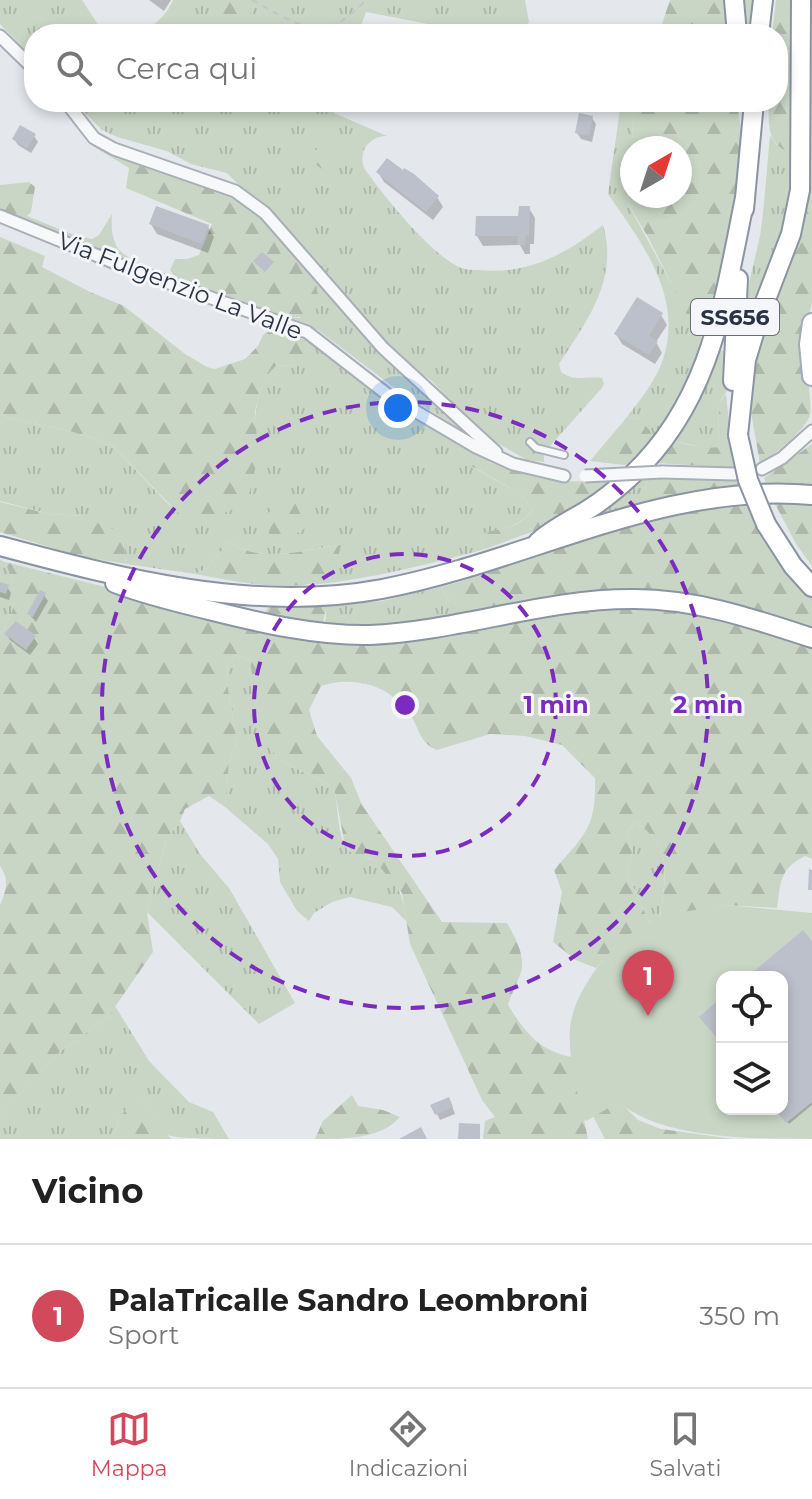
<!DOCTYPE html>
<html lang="it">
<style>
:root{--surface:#fff;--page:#f2f2f2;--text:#222;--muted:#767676;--line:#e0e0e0;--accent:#d1495b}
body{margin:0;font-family:Montserrat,sans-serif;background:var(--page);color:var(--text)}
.controls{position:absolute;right:24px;bottom:24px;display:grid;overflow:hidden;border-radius:16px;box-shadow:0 4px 12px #0003}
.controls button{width:72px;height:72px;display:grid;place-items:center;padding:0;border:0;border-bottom:2px solid var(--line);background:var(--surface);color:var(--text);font:40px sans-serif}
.compass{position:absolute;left:620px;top:136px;width:72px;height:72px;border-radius:50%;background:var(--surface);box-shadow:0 4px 12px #0003;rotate:39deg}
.you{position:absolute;left:398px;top:408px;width:28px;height:28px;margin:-20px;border:6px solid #fff;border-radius:50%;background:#1a73e8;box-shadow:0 0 0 12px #1a73e833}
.badge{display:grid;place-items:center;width:52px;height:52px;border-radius:50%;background:var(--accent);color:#fff;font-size:26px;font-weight:700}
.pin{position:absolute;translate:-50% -66px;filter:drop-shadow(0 2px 4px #0008)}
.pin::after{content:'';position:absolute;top:42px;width:28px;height:24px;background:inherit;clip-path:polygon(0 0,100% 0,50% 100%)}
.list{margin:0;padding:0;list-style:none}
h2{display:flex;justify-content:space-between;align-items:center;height:104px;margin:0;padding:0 32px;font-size:34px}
h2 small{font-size:26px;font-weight:400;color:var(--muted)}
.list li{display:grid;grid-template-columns:52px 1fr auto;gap:24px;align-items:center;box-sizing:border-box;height:144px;padding:0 32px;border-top:2px solid var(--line)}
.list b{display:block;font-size:30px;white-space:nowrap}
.list p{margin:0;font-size:26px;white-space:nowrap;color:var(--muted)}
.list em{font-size:26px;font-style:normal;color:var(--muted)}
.icon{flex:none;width:44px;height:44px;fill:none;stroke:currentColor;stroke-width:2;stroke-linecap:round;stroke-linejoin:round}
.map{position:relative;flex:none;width:812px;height:1139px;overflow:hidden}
.search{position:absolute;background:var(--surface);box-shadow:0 4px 12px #0003;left:24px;right:24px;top:24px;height:88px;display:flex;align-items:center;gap:20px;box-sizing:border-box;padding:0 28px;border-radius:32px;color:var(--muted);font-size:30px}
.sheet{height:248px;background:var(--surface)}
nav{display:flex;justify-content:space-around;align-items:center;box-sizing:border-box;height:112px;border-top:2px solid var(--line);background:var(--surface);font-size:22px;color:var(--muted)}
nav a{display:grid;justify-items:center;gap:4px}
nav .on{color:var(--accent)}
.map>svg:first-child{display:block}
</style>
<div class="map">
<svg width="812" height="1139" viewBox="0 0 812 1139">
<defs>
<pattern id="grass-tufts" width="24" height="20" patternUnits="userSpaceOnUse" patternTransform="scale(2)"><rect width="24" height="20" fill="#c9d6c5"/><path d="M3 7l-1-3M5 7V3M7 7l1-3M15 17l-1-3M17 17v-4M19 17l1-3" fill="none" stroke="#adb8ab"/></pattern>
<pattern id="forest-firs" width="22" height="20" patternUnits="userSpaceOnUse" patternTransform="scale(2)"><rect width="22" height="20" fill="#c9d6c5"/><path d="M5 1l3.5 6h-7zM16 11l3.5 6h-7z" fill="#adb8ab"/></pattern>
</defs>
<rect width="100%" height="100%" fill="#e4e7ec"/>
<g fill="url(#grass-tufts)">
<path d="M0,0H82L104,34H34V59L0,24Z"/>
<path d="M173,0H525L529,22L520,34H480L366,12L358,34H128C149,31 165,19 173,0Z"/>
<path d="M738,0H757L754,34H745Z"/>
<path d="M74,102H337L334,113L387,136C370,136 358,150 364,168C382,194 433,258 462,268C467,270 475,270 480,270C528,275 566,254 603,225C619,279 587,321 559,364L561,372C574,382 586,376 602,378L604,384L601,389L550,446L537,445L534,452L544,455V462L527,460L497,443L469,421L432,381L404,362L363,323L257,203L227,173L191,164L167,151L117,137L102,130Z"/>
<path d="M621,102H635L627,202L698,333L704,340L714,335L652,448L640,419L627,417C640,400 657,379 663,359C684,296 641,242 608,194Z"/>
<path d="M770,135L776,144L795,155V197L750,324C740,300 757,256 761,230C765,198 767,166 770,135Z"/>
<path d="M112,214C109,255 126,256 159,272L145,270L23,220L27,216L77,236L92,239L99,235Z"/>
<path d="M304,262L480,442L392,386L318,330L289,318H300Z"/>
<path d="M308,338L420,420L495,463L485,462L472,467L521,494L533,510C521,525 505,529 486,533L481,541L485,549C427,565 370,579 310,585C330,576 337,567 340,545C307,548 259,566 230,541L206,569L195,574L126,564L124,546L81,516L50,514L0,501V413L8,418L66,430L110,443L170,506L255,433C255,408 258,383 277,365L295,366Z"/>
<path d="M728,350L727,391L719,403L718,447L710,449L674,441L699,402L719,351Z"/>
<path d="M647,479L645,488L647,506L603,518L600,510L634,480Z"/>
<path d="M0,560L5,562C17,590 19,608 0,634Z"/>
<path d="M441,587L461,621L401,626L323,627C326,620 328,612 323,605L382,601Z"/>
<path d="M236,655L250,661L255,685L281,761L334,787C338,805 337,827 344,844C349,855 360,854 370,859C394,871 405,897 406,921L392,907L350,897L332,902L314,913L309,921L297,911L280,882L278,859L268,844L225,807L229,762L237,743L227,682L228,661Z"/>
<path d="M180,821L200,854L229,888L295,1003L259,1024L147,912L167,838Z"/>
<path d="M635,822C675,848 665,876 660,918L649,922L627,873L632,852L627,832Z"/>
<path d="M115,1006L149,1061L189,1102L213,1112L229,1139C216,1139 174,1139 165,1134C155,1122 159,1115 144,1102L129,1106L119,1119L114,1139H0V1115L5,1109L58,1053L108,1017Z"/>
</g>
<g fill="url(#forest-firs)" fill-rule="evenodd">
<path d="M197,0H259L251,13L241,21L225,19Z"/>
<path d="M670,0H729L733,34H653L662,24Z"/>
<path d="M776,0H797L795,155C767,145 768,128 769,102H778V34H772Z"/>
<path d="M805,0H812V302C807,323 804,350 807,372C808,386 812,403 810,416C800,436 778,451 760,464L750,406L757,337L792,254L806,209L810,165L805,98Z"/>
<path d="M635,102H737L743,144L742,199L704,340L687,315L649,239L627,202ZM632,148H680V196H632Z"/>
<path d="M90,137L236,196L262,217L304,262L315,279L319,301L315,312L310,316L289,318L175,277L170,270L175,259H187L199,255L212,224L126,188L129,168L96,148Z"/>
<path d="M329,144L334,145C335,153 329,158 331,166L325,171L315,164L313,153L322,145Z"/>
<path d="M29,182L35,187L31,212L23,220L0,211V185Z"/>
<path d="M0,237L45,256L42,267L90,292L124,306L185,354L207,367L215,369L245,359L258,346L263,335L275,325L308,338L310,353L306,361L295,366L277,365L270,372L261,389L255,411L258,457L247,503L204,522L181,516L110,443L66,430L8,418L0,413Z"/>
<path d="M726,394L734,468L656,463L674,441C682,444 710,449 718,447L719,403Z"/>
<path d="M627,417L640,419L650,431L653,439L640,464L624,465L590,461Z"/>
<path d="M812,444V488L767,486L764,478Z"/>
<path d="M485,462C502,464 518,474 535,477C563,483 592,482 620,480L559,522L485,549L481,541L486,532C505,529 521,526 533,510L521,494L471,466Z"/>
<path d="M737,476L742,492L647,506L644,496L647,479Z"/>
<path d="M278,497L294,501L307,527L284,542L270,538L266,518Z"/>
<path d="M773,500L812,501V566L796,544Z"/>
<path d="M746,501C762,537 785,569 812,598V631L690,597L461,621L441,587C488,574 534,557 580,540C634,521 690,510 746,501Z"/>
<path d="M0,502L50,514L81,516L113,529L124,546L126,564L79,556L0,532Z"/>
<path d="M230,541C259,566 308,548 341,545C339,552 338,563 334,569C316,601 225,579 195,574L206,569Z"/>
<path d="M5,562L290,633L636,603L699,611L812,646V859L805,856C779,869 781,882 777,908L726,905L660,918C665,877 675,848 635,822L627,832L632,852L627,873L649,922L614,948L596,968L576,960L553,942L562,892L554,870C586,833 596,828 595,778L562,745L525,736L490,734L437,750C419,742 421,732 411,716C391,685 354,675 321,686L309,710L317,736L351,778L362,805L442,922L507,923C515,937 523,951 522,967C522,974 511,994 508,1005C525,1032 538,1050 571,1057L588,1139H483L485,1121L495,1117L482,1100L410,944L402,893L379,866L369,858L355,855L345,846L334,787L281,761L263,741L250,661L236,655L228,661L227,682L237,743L229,762L225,807L209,796L185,809L180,821L167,838L147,912L153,952L108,1017L58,1053L0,1115V905C6,890 10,880 0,866V634C19,608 17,590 5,562Z"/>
<path d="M270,605H323L326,609L322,627L271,619L265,612Z"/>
<path d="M606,1088L638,1120L661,1129L733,1139H605L591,1112Z"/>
<path d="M352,1095L358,1106L383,1110L400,1117C381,1139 345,1139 315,1139L323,1121Z"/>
<path d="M144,1102C160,1115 158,1128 172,1139H114L119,1119L129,1105Z"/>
</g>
<path fill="#c9d6c5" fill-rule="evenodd" d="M726,905L812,913V1139C755,1139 660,1139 619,1102L586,1121L583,1120C577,1090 568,1060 570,1029C573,988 620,930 659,918C680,911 704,909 726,905ZM722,977H782V1109H722Z"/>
<g fill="#0003">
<path d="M149,0H171L164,11Z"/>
<path d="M592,118L596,124L592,142L581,139L577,133Z"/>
<path d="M34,136L38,142L31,153L18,145L14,139Z"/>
<path d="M378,172L437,197L443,207L433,220L384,182Z"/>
<path d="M529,208L535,218L534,244H530V254H525L520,245L483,246L477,236L520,218Z"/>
<path d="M151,224L208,227L214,237L208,253L157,234Z"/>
<path d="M661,315L667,325L656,342L662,353L655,364L622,344L616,334Z"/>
<path d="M0,584L7,587L11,593L9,600L0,597Z"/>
<path d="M44,595L48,601L36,622L29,614Z"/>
<path d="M6,634L34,638L38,644L30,655L10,640Z"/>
<path d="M812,944V1105L789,1124L777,1109H782V977H750Z"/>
<path d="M433,1106H452L455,1114L440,1120Z"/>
</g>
<g fill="#bbc0ca">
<path d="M579,113L593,116L589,136L575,133Z"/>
<path d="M20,125L36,134L27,148L12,139Z"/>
<path d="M387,158L403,170L404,168L414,174L439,196L426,212L376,172Z"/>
<path d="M156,206L209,225L202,244L149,224Z"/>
<path d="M519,206H530L529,235H526L525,245H517L518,236H475L476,216H518Z"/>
<path d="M262,252L274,262L265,272L253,261Z"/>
<path d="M637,297L663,313L649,336L658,341L649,355L614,334Z"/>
<path d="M0,582L9,585L6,594L0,592Z"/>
<path d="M40,590L46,593L33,617L27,614Z"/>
<path d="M16,621L36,636L26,650L4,634Z"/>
<path d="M809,869L812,870V890H808Z"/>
<path d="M803,930L812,941V1102L786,1123L775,1109H782V977H747Z"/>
<path d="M722,997V1044L699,1017Z"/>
<path d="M449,1097L453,1107L435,1115L430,1105Z"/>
<path d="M459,1123L480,1124V1139H458Z"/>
<path d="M421,1127L427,1139H399Z"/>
</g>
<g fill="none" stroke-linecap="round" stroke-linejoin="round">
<defs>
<path id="service" d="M530,442L536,448L564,455"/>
<g id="minor">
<path d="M0,36L34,69"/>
<path d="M66,102L94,138L114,149L235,191L265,213L383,348L496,452"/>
<path d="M0,216L130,269L307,332L388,395L476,447L513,464L564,476"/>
<path d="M762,469L782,458L812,431"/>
<path d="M662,472L734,474"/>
</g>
<path id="primary" d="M812,323L809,344L812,376"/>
<g id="trunk">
<path d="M734,0L737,34"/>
<path d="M759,34L763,0"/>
<path d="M744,209L754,102"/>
<path d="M733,381L738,279"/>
<path d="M738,435L746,360L758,320L791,234L800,190L801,0"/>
<path d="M766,524L793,566L812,587"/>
<path d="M538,542C553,528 572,520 589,509C605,499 619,487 632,475C712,400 724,299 745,198"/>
<path d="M0,546C124,579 253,613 382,589C525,562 664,481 812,495"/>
<path d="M115,583C146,595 177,602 209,610C261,623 316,636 370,635C460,631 546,598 635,599C696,599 754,619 812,638"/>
</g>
</defs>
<use href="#service" stroke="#a9aeb7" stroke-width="10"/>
<use href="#minor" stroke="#a9aeb7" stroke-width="15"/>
<use href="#primary" stroke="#a3abb8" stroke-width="22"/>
<use href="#trunk" stroke="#8b94a3" stroke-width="22"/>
<path stroke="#c2c5cb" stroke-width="2" stroke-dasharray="6 6" stroke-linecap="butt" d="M252,0C271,10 301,30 324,28C340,26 355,11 366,0"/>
<use href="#service" stroke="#f7f8fa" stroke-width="6"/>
<use href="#minor" stroke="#f7f8fa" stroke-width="11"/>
<use href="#primary" stroke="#fff" stroke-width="18"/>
<use href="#trunk" stroke="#fff" stroke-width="18"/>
<defs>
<path id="minor-bridge" d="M585,476L662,472"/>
<path id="trunk-bridge" d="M738,435L748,480L766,524"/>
</defs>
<use href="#minor-bridge" stroke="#a9aeb7" stroke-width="15" stroke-linecap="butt"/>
<use href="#trunk-bridge" stroke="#8b94a3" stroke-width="22" stroke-linecap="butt"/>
<use href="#minor-bridge" stroke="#f7f8fa" stroke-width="11"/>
<use href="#trunk-bridge" stroke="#fff" stroke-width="18"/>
</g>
<g fill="none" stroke="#7b2cbf" stroke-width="4" stroke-dasharray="14 10">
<circle cx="405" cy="705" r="151"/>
<circle cx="405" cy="705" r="303"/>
</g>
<g text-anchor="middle" stroke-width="6" stroke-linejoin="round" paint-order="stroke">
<rect fill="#f4f6f9" stroke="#676e7b" stroke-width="2" x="691" y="299" width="88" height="36" rx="6"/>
<g font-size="22" font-weight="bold" fill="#2b3445">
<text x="735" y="325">SS656</text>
</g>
<g font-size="24" fill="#2b3445" stroke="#f4f6f9">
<text transform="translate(180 286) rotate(21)" y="8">Via Fulgenzio La Valle</text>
</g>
</g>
<circle cx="405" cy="705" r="12" fill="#7b2cbf" stroke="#f4f6f9" stroke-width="4"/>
<g font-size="24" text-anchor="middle" font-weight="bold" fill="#7b2cbf" stroke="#f4f6f9" stroke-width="6" stroke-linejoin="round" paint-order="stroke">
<text x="556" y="713">1 min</text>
<text x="708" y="713">2 min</text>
</g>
</svg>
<div class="controls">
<button><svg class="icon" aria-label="locate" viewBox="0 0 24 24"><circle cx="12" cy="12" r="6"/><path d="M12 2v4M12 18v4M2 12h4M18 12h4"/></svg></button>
<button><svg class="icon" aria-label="layers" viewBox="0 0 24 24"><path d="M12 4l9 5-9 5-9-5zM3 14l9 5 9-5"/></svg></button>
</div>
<svg class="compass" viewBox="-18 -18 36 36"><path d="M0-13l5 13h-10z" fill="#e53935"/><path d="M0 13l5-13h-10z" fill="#767676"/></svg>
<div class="you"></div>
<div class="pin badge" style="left:648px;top:1016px">1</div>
<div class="search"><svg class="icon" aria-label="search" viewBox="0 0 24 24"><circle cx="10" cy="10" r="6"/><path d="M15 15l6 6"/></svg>Cerca qui</div>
</div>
<section class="sheet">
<h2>Vicino<small></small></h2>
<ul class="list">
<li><span class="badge">1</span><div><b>PalaTricalle Sandro Leombroni</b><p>Sport</p></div><em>350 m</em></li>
</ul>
</section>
<nav>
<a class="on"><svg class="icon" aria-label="map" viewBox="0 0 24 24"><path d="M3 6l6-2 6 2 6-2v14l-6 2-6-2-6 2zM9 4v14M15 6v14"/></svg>Mappa</a>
<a><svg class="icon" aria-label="directions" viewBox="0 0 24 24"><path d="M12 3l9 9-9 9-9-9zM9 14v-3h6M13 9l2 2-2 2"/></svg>Indicazioni</a>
<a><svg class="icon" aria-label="saved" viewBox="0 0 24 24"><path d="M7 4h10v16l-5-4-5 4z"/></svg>Salvati</a>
</nav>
